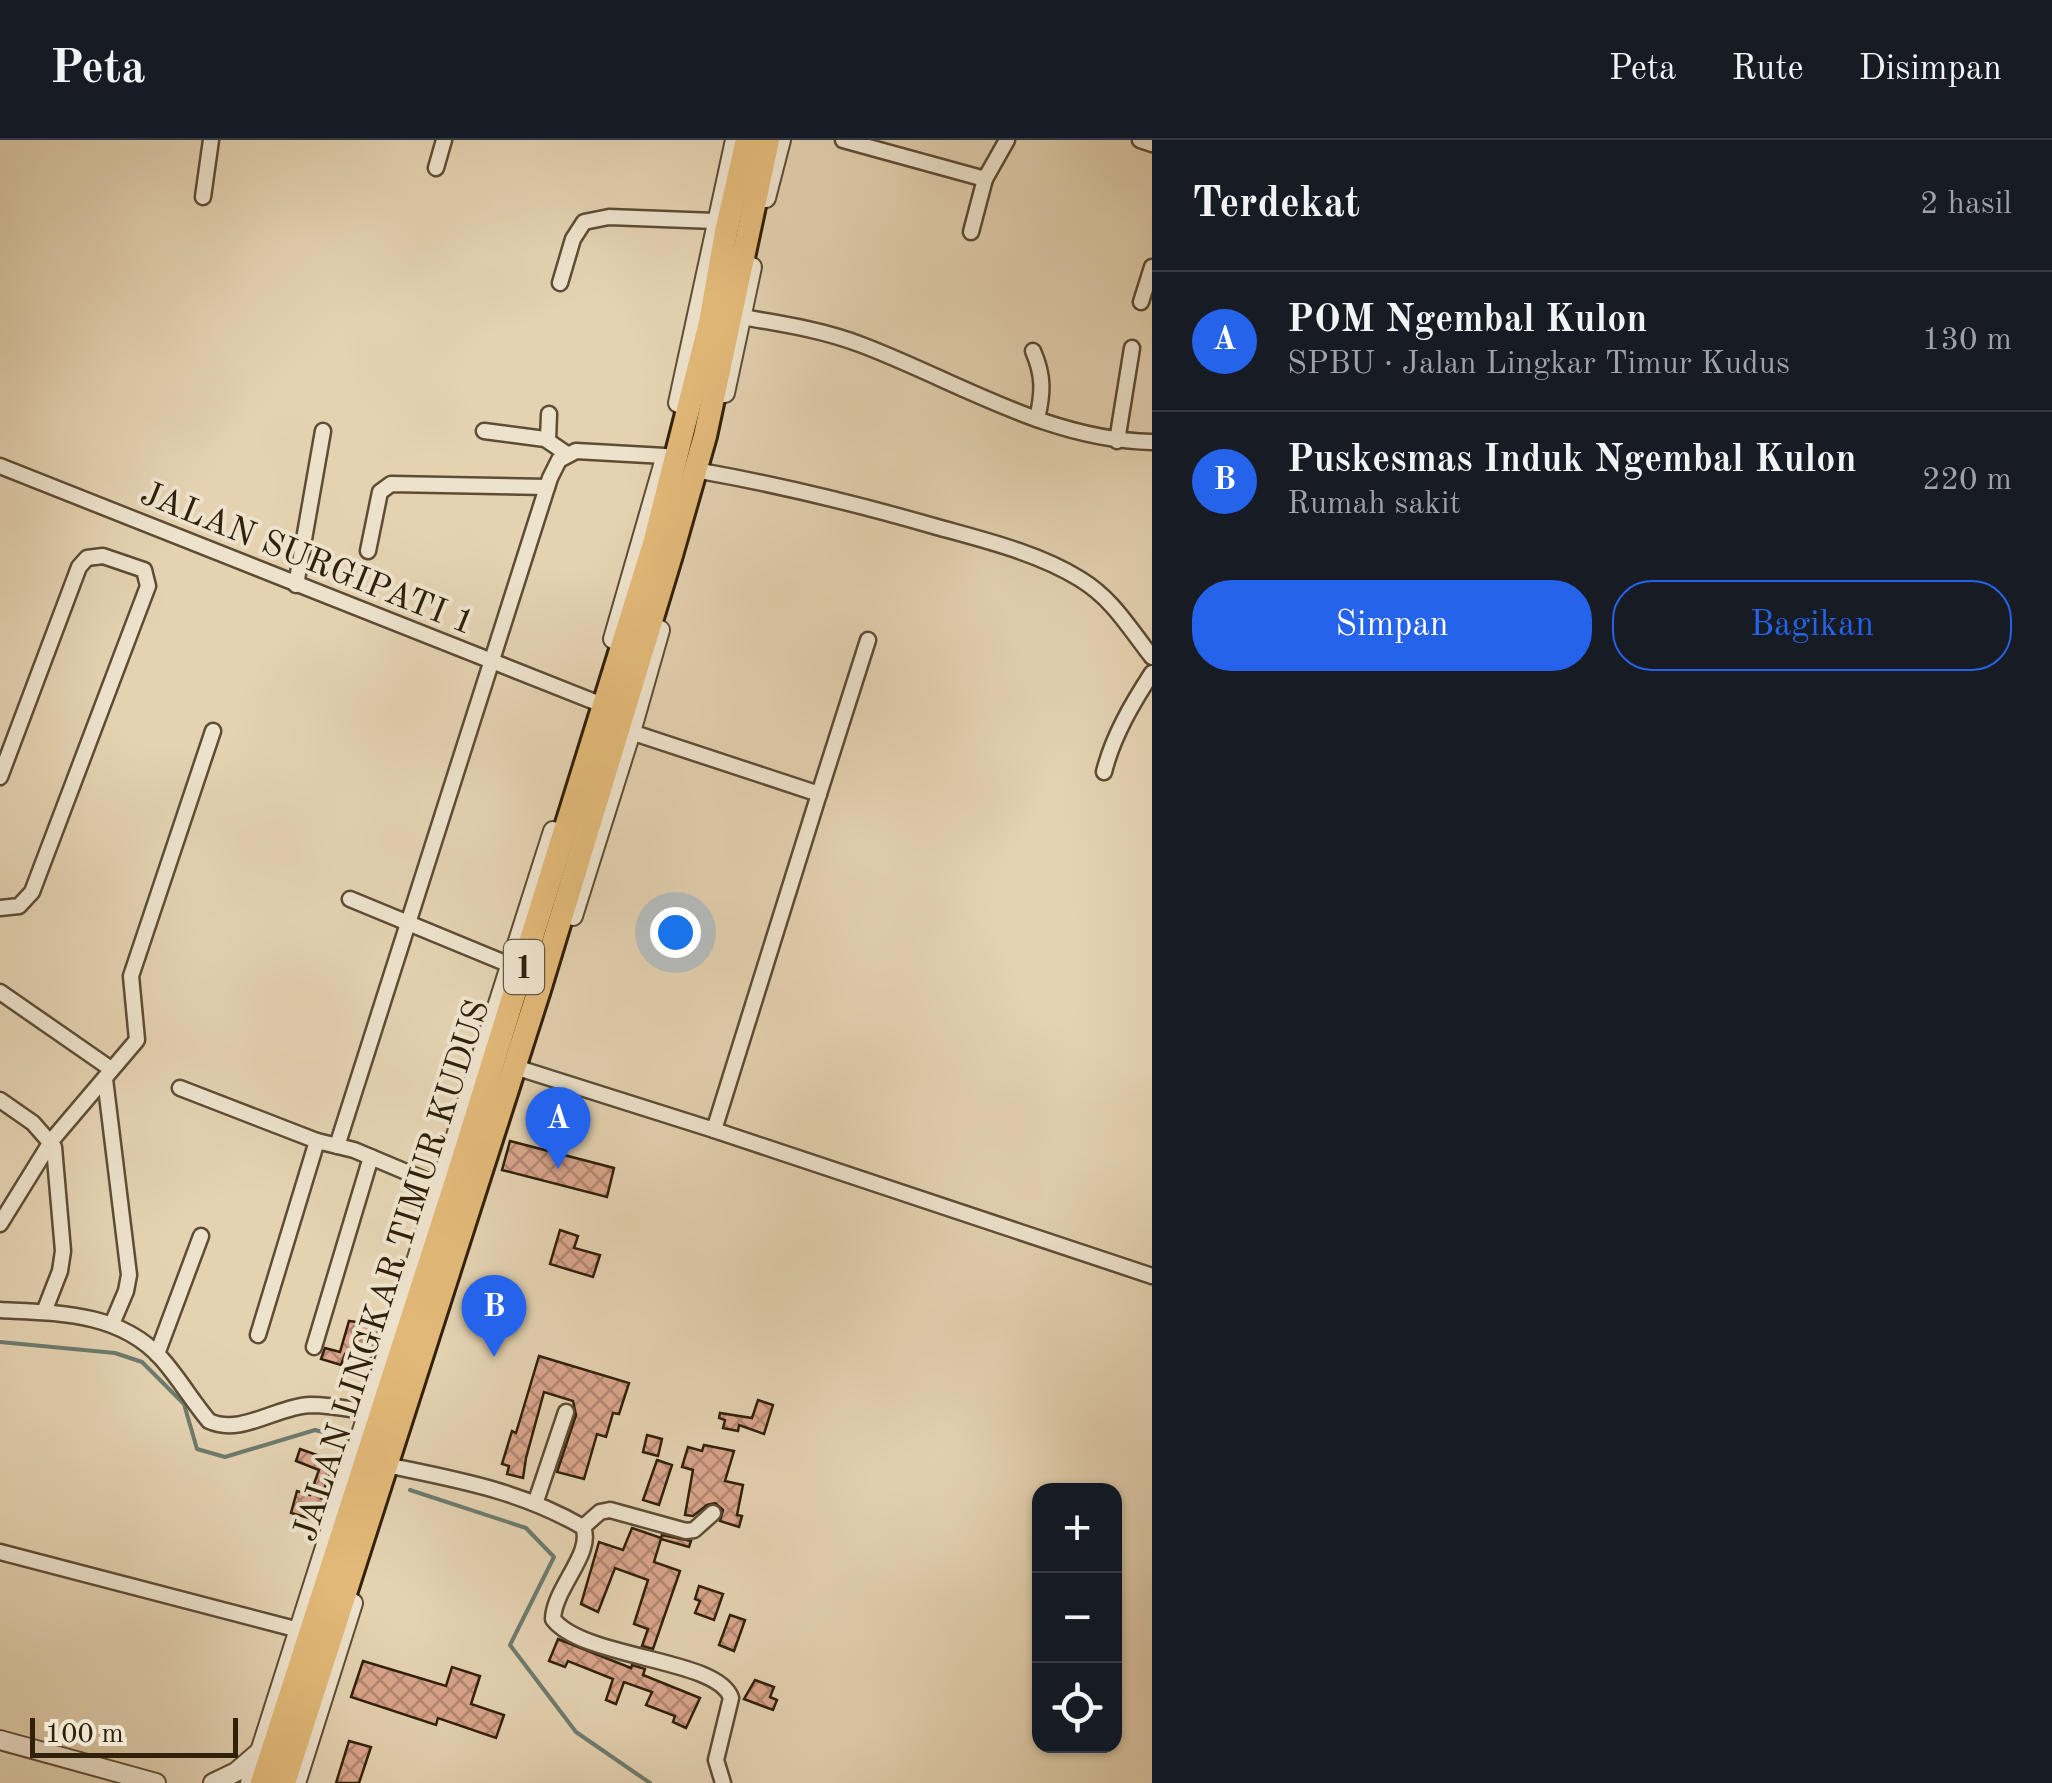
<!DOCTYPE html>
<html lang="id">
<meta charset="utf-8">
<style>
:root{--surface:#171b24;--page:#20242c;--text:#f1f3f6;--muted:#9ea1a6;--line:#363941;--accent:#2563eb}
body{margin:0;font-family:"Old Standard TT",serif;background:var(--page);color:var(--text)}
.controls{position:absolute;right:30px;bottom:30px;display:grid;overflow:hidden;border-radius:20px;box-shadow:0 2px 8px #0004}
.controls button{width:90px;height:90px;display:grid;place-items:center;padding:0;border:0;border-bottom:2px solid var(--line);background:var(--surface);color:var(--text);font:50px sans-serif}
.scale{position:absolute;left:30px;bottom:25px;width:208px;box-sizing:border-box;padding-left:10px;border:5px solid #31200a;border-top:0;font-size:28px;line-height:35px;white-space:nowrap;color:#31200a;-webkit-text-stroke:8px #ede2cc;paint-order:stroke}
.you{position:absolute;left:675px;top:792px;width:35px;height:35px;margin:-25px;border:8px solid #fff;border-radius:50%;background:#1a73e8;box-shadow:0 0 0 15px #1a73e833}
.badge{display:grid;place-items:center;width:65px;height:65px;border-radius:50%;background:var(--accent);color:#fff;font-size:32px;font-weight:700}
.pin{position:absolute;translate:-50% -82px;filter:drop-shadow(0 2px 5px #0008)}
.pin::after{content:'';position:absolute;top:52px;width:35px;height:30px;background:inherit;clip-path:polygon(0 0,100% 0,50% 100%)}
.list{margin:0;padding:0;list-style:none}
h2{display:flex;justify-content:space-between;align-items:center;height:130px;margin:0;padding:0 40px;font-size:42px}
h2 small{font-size:32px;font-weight:400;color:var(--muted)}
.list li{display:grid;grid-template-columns:65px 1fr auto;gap:30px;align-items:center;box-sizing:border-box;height:140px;padding:0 40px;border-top:2px solid var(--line)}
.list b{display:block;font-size:38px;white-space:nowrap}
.list p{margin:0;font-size:32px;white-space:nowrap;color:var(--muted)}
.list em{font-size:32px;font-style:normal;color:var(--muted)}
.actions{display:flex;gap:20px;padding:30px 40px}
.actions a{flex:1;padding:22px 0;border:2px solid var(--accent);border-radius:40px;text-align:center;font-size:35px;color:var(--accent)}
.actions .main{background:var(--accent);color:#fff}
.icon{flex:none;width:55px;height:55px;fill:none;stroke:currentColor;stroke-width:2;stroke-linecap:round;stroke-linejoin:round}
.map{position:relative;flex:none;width:1152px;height:1643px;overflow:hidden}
header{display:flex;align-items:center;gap:60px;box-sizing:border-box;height:140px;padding:0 50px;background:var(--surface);border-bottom:2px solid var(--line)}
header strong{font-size:48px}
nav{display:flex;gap:55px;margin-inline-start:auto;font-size:35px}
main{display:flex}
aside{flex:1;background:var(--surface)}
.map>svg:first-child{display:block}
</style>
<header>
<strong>Peta</strong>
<nav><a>Peta</a><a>Rute</a><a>Disimpan</a></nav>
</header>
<main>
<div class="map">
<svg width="1152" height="1643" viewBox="0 0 1152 1643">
<defs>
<pattern id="building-cross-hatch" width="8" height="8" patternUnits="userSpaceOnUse" patternTransform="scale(2.5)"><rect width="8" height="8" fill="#daa58c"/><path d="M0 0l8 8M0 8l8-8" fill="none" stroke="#b18671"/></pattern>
</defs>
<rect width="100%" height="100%" fill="#e4d2b1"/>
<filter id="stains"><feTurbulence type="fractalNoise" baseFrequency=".002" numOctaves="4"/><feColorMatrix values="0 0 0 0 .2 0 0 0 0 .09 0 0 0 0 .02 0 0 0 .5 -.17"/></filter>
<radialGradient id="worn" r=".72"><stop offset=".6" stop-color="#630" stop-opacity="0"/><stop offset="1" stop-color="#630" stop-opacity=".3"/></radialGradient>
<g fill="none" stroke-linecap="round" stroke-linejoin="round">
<g stroke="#6d7b6e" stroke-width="4">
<path d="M0,1202L115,1213L142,1222L184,1264L197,1309L225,1317L315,1290L351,1299"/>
<path d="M410,1350L526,1388L554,1417L510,1505L576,1592L650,1643"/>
</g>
</g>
<g fill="url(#building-cross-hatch)" stroke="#31200a" stroke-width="2.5">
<path d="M510,1001L614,1028L607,1057L502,1030Z"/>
<path d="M560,1090L578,1096L574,1108L600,1115L593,1137L550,1124Z"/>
<path d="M349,1181L380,1185L369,1222L345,1214L341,1225L321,1219L325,1208L340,1212Z"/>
<path d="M539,1216L629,1243L619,1274L613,1273L606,1297L597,1294L584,1339L557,1332L576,1275L573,1261L544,1252L526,1318L523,1338L507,1334L509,1326L502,1324L512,1291L516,1293Z"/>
<path d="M758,1260L773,1265L764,1294L739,1285L738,1291L723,1288L725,1280L719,1278L720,1273L752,1278Z"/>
<path d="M647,1295L662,1299L658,1316L643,1312Z"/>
<path d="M704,1305L734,1311L725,1341L743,1345L737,1375L742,1376L739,1387L720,1381L723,1370L715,1363L707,1365L693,1376L685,1375L693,1330L682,1327L688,1307L702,1311Z"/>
<path d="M300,1309L334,1321L321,1358L325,1359L319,1381L291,1373L297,1351L310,1355L319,1330L296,1321Z"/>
<path d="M657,1320L672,1325L659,1365L643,1360Z"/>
<path d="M632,1388L661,1398L662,1395L691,1401L689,1407L661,1399L654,1422L680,1431L653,1509L642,1506L648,1489L634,1484L648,1440L615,1428L598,1472L581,1464L599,1402L623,1410Z"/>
<path d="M699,1446L723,1454L714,1480L695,1473L700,1461L695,1459Z"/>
<path d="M730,1475L745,1480L734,1511L719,1505Z"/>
<path d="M558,1499L631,1528L632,1525L645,1529L643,1535L700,1558L686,1588L673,1582L675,1576L646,1565L652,1552L624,1542L616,1564L606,1560L613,1539L568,1521L565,1527L549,1521Z"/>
<path d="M363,1521L446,1546L452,1527L480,1536L471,1564L504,1575L496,1598L438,1578L436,1585L351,1557Z"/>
<path d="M755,1540L774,1547L770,1557L777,1560L773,1570L744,1559Z"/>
<path d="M349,1601L371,1607L359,1643H336Z"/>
</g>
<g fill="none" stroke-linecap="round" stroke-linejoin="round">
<defs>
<g id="minor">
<path d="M843,0L985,39L1007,0"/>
<path d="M1140,0L1152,4"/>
<path d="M436,28L444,0"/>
<path d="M203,57L211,0"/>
<path d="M971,92L985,39"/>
<path d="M560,143L573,99L584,82L609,77L715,81"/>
<path d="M1141,162L1152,127"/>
<path d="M742,177C783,184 823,190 862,205C957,241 1047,300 1152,302"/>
<path d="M1033,211C1044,236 1043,253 1037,279"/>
<path d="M484,291L545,299L567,314"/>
<path d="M548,300L549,274"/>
<path d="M1117,301L1132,208"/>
<path d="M0,326L595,562"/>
<path d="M706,332C784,346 861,365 937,387C984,400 1038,413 1080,439C1113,459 1129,488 1152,517"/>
<path d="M368,411L380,352L391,344L547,347"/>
<path d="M296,445L323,291"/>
<path d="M631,592L819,654L868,500"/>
<path d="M1104,632C1113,596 1132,564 1152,533"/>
<path d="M0,637L79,427L87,418L103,416L144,430L148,446L32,752L19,766L0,768"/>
<path d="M350,759L510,825"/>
<path d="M0,852L111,929"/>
<path d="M515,927L714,990L819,654"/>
<path d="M105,939L129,1135L126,1151L112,1184"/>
<path d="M180,948L317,1001"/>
<path d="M0,960L33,983L54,1007L63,1111L60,1131L44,1172"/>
<path d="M714,990L1152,1136"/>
<path d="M337,1006L550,338L559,320L576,311L665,316"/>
<path d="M0,1084L52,1000L137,900L131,836L213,591"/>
<path d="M0,1170C58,1173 119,1172 161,1218C179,1238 192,1261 209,1281C241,1296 277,1266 311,1265C330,1265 349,1269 368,1272"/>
<path d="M258,1195L317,1001L354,1010L449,1050"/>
<path d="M314,1207L371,1017"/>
<path d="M157,1214L201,1096"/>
<path d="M396,1327C464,1341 522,1352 583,1387C594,1413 554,1448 553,1479C583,1519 718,1518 731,1558L716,1620L723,1643"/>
<path d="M536,1361L566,1272"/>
<path d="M583,1387L600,1372L610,1370L686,1391L694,1390L713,1373"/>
<path d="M0,1412L299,1490"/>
</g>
<g id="tertiary">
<path d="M766,58L781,0"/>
<path d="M725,253L752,127"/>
<path d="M678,263L735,0"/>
<path d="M613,499L664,322"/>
<path d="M573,776L631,592L660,490"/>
<path d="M0,1600L156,1643"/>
<path d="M213,1643L236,1632L258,1613"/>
<path d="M250,1643L553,691"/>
<path d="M296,1643L353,1463"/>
</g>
<g id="trunk">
<path d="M262,1643L457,1038L654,404L710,183L726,92L747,0"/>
<path d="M284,1643L539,850L671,415L705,296L768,0"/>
</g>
</defs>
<use href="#minor" stroke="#5e4c34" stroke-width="19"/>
<use href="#tertiary" stroke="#5e4c34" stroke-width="22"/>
<use href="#trunk" stroke="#31200a" stroke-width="28"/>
<use href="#minor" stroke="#ede2cc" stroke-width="14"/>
<use href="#tertiary" stroke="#ede2cc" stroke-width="18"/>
<use href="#trunk" stroke="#e2b978" stroke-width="22"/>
</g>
<g text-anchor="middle" stroke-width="8" stroke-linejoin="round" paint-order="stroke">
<rect fill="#ede2cc" stroke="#695a44" stroke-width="2.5" x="504" y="800" width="40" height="54" rx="8"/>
<g font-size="32" font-weight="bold" fill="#31200a">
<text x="524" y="838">1</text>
</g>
<g font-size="35" fill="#31200a" stroke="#ede2cc">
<text transform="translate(308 417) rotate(22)" y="12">JALAN SURGIPATI 1</text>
<text transform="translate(390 1130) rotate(-72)" y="12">JALAN LINGKAR TIMUR KUDUS</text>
</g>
</g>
<rect width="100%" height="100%" filter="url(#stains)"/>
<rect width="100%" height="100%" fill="url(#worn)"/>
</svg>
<div class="controls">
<button>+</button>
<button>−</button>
<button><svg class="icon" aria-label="locate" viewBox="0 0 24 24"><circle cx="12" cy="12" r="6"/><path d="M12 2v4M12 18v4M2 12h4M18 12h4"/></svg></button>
</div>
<div class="scale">100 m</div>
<div class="you"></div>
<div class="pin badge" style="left:558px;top:1029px">A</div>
<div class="pin badge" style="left:494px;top:1217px">B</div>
</div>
<aside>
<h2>Terdekat<small>2 hasil</small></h2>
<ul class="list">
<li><span class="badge">A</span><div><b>POM Ngembal Kulon</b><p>SPBU · Jalan Lingkar Timur Kudus</p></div><em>130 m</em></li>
<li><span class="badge">B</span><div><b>Puskesmas Induk Ngembal Kulon</b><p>Rumah sakit</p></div><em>220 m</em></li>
</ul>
<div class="actions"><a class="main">Simpan</a><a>Bagikan</a></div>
</aside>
</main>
